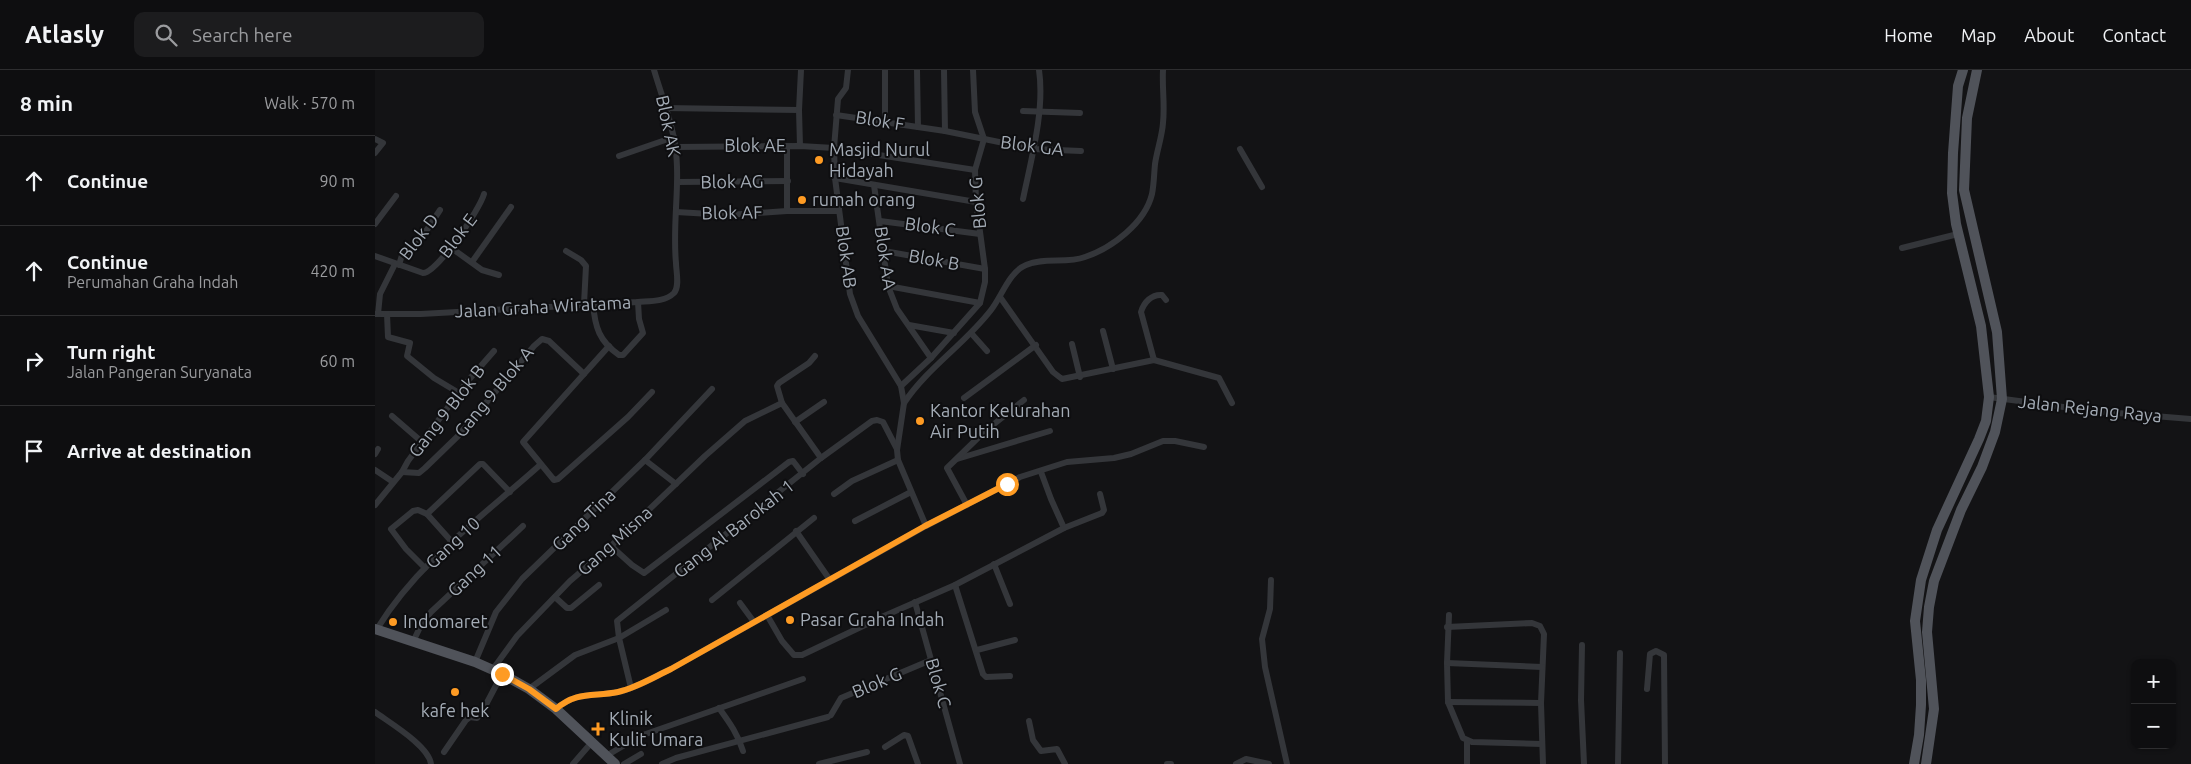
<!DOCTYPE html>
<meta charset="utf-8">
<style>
:root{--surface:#0e0e10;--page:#1c1c1e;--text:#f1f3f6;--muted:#9b9c9f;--line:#2e2e30}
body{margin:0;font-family:Ubuntu,sans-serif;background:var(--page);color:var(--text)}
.controls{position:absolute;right:15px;bottom:15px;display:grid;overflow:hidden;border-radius:10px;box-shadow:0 1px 4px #0004}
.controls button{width:45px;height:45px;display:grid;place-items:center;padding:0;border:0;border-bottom:1px solid var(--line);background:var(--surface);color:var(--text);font:25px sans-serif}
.stop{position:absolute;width:15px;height:15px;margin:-11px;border:4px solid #fe9b23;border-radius:50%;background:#fff}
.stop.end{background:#fe9b23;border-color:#fff;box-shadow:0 1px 5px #0008}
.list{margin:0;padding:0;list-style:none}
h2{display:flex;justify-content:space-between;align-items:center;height:65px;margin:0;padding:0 20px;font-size:21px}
h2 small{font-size:16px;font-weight:400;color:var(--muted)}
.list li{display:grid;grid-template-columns:32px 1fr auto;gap:15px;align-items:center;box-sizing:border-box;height:90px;padding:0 20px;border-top:1px solid var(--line)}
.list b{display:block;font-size:19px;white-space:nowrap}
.list p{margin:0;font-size:16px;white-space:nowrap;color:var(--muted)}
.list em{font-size:16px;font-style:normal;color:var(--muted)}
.icon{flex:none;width:28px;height:28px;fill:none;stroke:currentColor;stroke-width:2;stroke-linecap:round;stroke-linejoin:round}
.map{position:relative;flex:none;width:1816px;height:694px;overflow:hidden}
header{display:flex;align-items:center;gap:30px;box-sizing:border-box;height:70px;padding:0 25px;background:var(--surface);border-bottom:1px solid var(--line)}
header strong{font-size:24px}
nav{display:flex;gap:28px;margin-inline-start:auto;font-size:18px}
.search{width:350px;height:45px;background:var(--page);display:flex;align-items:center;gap:12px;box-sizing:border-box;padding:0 18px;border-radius:10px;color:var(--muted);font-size:19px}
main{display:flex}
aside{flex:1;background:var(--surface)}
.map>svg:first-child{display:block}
</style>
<header>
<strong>Atlasly</strong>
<div class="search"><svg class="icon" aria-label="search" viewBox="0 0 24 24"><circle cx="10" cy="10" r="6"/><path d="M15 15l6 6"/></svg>Search here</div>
<nav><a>Home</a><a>Map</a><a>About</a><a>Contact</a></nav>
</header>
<main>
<aside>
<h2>8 min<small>Walk · 570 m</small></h2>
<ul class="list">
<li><svg class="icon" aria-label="ahead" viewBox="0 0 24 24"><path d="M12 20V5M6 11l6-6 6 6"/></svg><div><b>Continue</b></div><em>90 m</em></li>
<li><svg class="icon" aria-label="ahead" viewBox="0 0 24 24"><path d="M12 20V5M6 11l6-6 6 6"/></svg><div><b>Continue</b><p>Perumahan Graha Indah</p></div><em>420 m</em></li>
<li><svg class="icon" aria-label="right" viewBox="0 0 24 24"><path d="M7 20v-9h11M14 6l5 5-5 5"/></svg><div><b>Turn right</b><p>Jalan Pangeran Suryanata</p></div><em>60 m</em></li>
<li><svg class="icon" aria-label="arrive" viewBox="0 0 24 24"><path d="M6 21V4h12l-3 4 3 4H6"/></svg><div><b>Arrive at destination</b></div></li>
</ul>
</aside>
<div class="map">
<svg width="1816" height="694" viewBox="0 0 1816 694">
<rect width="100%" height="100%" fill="#131315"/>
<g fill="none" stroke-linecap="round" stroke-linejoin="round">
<g stroke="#34363a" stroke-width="6">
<path d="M473,0L471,18L463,29L459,78L460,108L475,224L483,246L526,316"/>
<path d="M510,0V52"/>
<path d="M542,0L543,57"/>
<path d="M569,0L570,61"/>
<path d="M598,0L600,42L609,69"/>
<path d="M290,38L424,40"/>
<path d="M648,41L705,43"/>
<path d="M461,45L570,61L658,79L706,81"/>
<path d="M0,69L8,73L0,83"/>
<path d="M412,76V141"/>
<path d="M425,76L424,40L426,0"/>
<path d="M300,77L425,76L459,78L600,100"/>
<path d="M865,79L887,117"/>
<path d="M244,86L299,67"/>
<path d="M460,108L601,132"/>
<path d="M302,112L413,111"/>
<path d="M499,115L513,216L522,239L556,288"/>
<path d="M648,129C656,90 670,40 664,0"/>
<path d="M301,142L353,145L412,141H464"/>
<path d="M505,151L605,164"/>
<path d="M0,154L21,126"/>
<path d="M75,177L107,200L124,205"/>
<path d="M1527,178L1583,164"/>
<path d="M191,181L206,190L211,196L209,234"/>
<path d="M509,181L610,199"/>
<path d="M0,186L48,203C62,203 105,139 109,124"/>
<path d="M97,192L136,137"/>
<path d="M24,195L27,185L40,178L65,140"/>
<path d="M513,216L605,233"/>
<path d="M625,227L678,302L687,309L779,290L766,242C769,232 777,224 787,225L791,230"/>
<path d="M218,234C220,257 224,271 244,285H248L268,263L264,249L263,232"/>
<path d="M0,244H46L263,232C274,231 290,232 299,223C305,216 301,201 301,193C297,153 306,113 300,74C296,49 286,24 279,0"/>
<path d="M3,244L5,224L20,194"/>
<path d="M12,244L13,267L35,273L32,286L59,308L84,323"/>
<path d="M534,255L579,263"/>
<path d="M728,261L738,299"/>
<path d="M596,263L612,281"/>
<path d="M697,274L705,307"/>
<path d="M234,276L148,372L179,410L183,409L253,347L277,322"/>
<path d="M779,290L844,308L857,333"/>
<path d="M1614,327L1718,341L1816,349"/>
<path d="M589,328L661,275"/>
<path d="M407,333L402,316L404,313L434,293L440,286"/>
<path d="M529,333C553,297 590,274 616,240C627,226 634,202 651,195C669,187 692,194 710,187C737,178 770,153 777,124C779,114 779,104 780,94C782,80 787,67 788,53C790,35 787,18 788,0"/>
<path d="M17,346L47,372"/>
<path d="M420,352L449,332"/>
<path d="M0,384L3,379"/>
<path d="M582,389L675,361"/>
<path d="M270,390L301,414"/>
<path d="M0,400L18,412"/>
<path d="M27,402L44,403L50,398L83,366L159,276L167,269L174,271L209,304"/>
<path d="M666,402L676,429L689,458"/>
<path d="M459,424L477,411L523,390"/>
<path d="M0,435L27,402L33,391L91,313L119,281"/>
<path d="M592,435L572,398L609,362L649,330"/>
<path d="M480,451L536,422"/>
<path d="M551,456L645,407L692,392L739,388L756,384L788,371H800L829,377"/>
<path d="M421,461L455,510"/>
<path d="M77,472L52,444L105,394H108L135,422"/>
<path d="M236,476L257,495L269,503L414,392L418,391L428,404"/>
<path d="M619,494L635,534"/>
<path d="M50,498L31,479L16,459L38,441L43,440L52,444"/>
<path d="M896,510L895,539L887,569L890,597L912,694"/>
<path d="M580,515L608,604L611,607L635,606"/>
<path d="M180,527L192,538H196L224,515"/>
<path d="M337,530L439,448"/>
<path d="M540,532L585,694"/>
<path d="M365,533L379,552"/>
<path d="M392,545L407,571L419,585H427L509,546L580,515L689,458L727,443L729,440L725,424"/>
<path d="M1074,545L1072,593L1073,632L1088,668L1097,672L1167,674"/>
<path d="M1072,557L1157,553L1165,556L1169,564L1166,633L1168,694"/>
<path d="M2,559C42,493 108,446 165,395"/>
<path d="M38,572L46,555L56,542L148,456"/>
<path d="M1207,575L1206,630L1209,694"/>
<path d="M602,580L640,570"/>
<path d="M100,592L121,542L147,509L270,390L337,319"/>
<path d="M1072,593L1167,597"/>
<path d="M118,599L142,566L195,511L236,476L330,386L370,351L407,333L446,388"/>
<path d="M256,618L244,568L242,551L446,388L497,351L502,350L508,352L522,379"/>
<path d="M154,619L200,585L244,568L291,540"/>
<path d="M1272,619L1275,584L1281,581L1289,585L1290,694"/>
<path d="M1073,632L1166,633"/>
<path d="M344,638C354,652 363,664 368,681"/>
<path d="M181,639C202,621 219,627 243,622C262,618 279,607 296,599L551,456L523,390L522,380L529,333L526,316L556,288L605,233L610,212V199L601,132L600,100L609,69"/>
<path d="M0,642C15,653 54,676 56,694"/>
<path d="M456,645L466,628L556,590"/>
<path d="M654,651L658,670L666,681L682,679L690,694"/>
<path d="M1092,672V694"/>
<path d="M510,677L529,665L533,666L543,694"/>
<path d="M69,682L91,650L95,647L102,648L106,644L127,604"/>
<path d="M231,686L265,666L428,609"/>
<path d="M198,694L217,672"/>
<path d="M249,694L266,684"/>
<path d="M287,694L301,688L453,647"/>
<path d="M444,694L492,682"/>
<path d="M792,694H796"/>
<path d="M861,694L871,689L894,694"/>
<path d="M1243,694L1245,583"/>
</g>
<g stroke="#50535a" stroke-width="10">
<path d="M0,559L100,592L127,604L154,619L181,639L240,694"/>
<path d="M1539,694L1544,665L1546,635V610L1540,551L1546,510L1562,460L1604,369L1611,351L1614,327L1606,256L1581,154L1577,123L1578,83L1583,16L1588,0"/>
<path d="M1551,694L1559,639L1552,562L1554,537L1559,511L1586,440L1607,397L1620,362L1627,329L1622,262L1589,120L1592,48L1602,0"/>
</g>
</g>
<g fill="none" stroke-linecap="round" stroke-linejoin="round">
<path stroke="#fe9b23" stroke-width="6" d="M127,604L154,619L181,639C202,621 218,627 243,622C261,618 279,607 296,599L550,456L632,414"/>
</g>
<g fill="#fe9b23" stroke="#0e0e10" stroke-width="2">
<circle cx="444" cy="90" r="5"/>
<circle cx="427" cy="130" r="5"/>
<circle cx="545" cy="351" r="5"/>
<circle cx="415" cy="550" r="5"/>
<circle cx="18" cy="552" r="5"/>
<circle cx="80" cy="622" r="5"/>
<path d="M220.5 651.5h5v5h5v5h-5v5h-5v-5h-5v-5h5z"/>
</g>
<g text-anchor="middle" stroke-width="4" stroke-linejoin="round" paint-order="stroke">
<g font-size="18" fill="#a4acb6" stroke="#0e0e10">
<text transform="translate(505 51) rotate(9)" y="6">Blok F</text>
<text transform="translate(293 56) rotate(78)" y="6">Blok AK</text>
<text x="380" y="82">Blok AE</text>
<text transform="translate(657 76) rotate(7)" y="6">Blok GA</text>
<text transform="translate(357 112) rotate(-1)" y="6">Blok AG</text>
<text transform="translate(603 133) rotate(-95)" y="6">Blok G</text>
<text transform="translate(357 143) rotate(-1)" y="6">Blok AF</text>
<text transform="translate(555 157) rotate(8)" y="6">Blok C</text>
<text transform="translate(83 166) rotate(-53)" y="6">Blok E</text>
<text transform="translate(44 167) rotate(-53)" y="6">Blok D</text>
<text transform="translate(471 187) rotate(82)" y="6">Blok AB</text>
<text transform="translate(510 188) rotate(82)" y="6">Blok AA</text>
<text transform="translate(559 190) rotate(10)" y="6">Blok B</text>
<text transform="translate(168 237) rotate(-3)" y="6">Jalan Graha Wiratama</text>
<text transform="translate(119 322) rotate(-50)" y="6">Gang 9 Blok A</text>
<text transform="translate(1715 339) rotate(6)" y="6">Jalan Rejang Raya</text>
<text transform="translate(72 341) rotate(-52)" y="6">Gang 9 Blok B</text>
<text transform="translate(209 450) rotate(-44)" y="6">Gang Tina</text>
<text transform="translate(359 459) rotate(-38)" y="6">Gang Al Barokah 1</text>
<text transform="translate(240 471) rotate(-42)" y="6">Gang Misna</text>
<text transform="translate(78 473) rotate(-43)" y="6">Gang 10</text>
<text transform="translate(100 501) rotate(-43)" y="6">Gang 11</text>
<text transform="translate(502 613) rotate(-23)" y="6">Blok G</text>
<text transform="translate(563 613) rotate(74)" y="6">Blok C</text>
</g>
<g font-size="18" fill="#a4acb6" stroke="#0e0e10" text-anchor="start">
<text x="454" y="86">Masjid Nurul<tspan x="454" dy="21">Hidayah</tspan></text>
<text x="437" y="136">rumah orang</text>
<text x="555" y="347">Kantor Kelurahan<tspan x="555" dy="21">Air Putih</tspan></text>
<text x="425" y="556">Pasar Graha Indah</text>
<text x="28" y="558">Indomaret</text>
<text x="80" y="647" text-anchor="middle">kafe hek</text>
<text x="234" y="655">Klinik<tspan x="234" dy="21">Kulit Umara</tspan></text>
</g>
</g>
</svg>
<div class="controls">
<button>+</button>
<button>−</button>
</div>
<div class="stop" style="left:632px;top:414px"></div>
<div class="stop end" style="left:127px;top:604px"></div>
</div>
</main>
